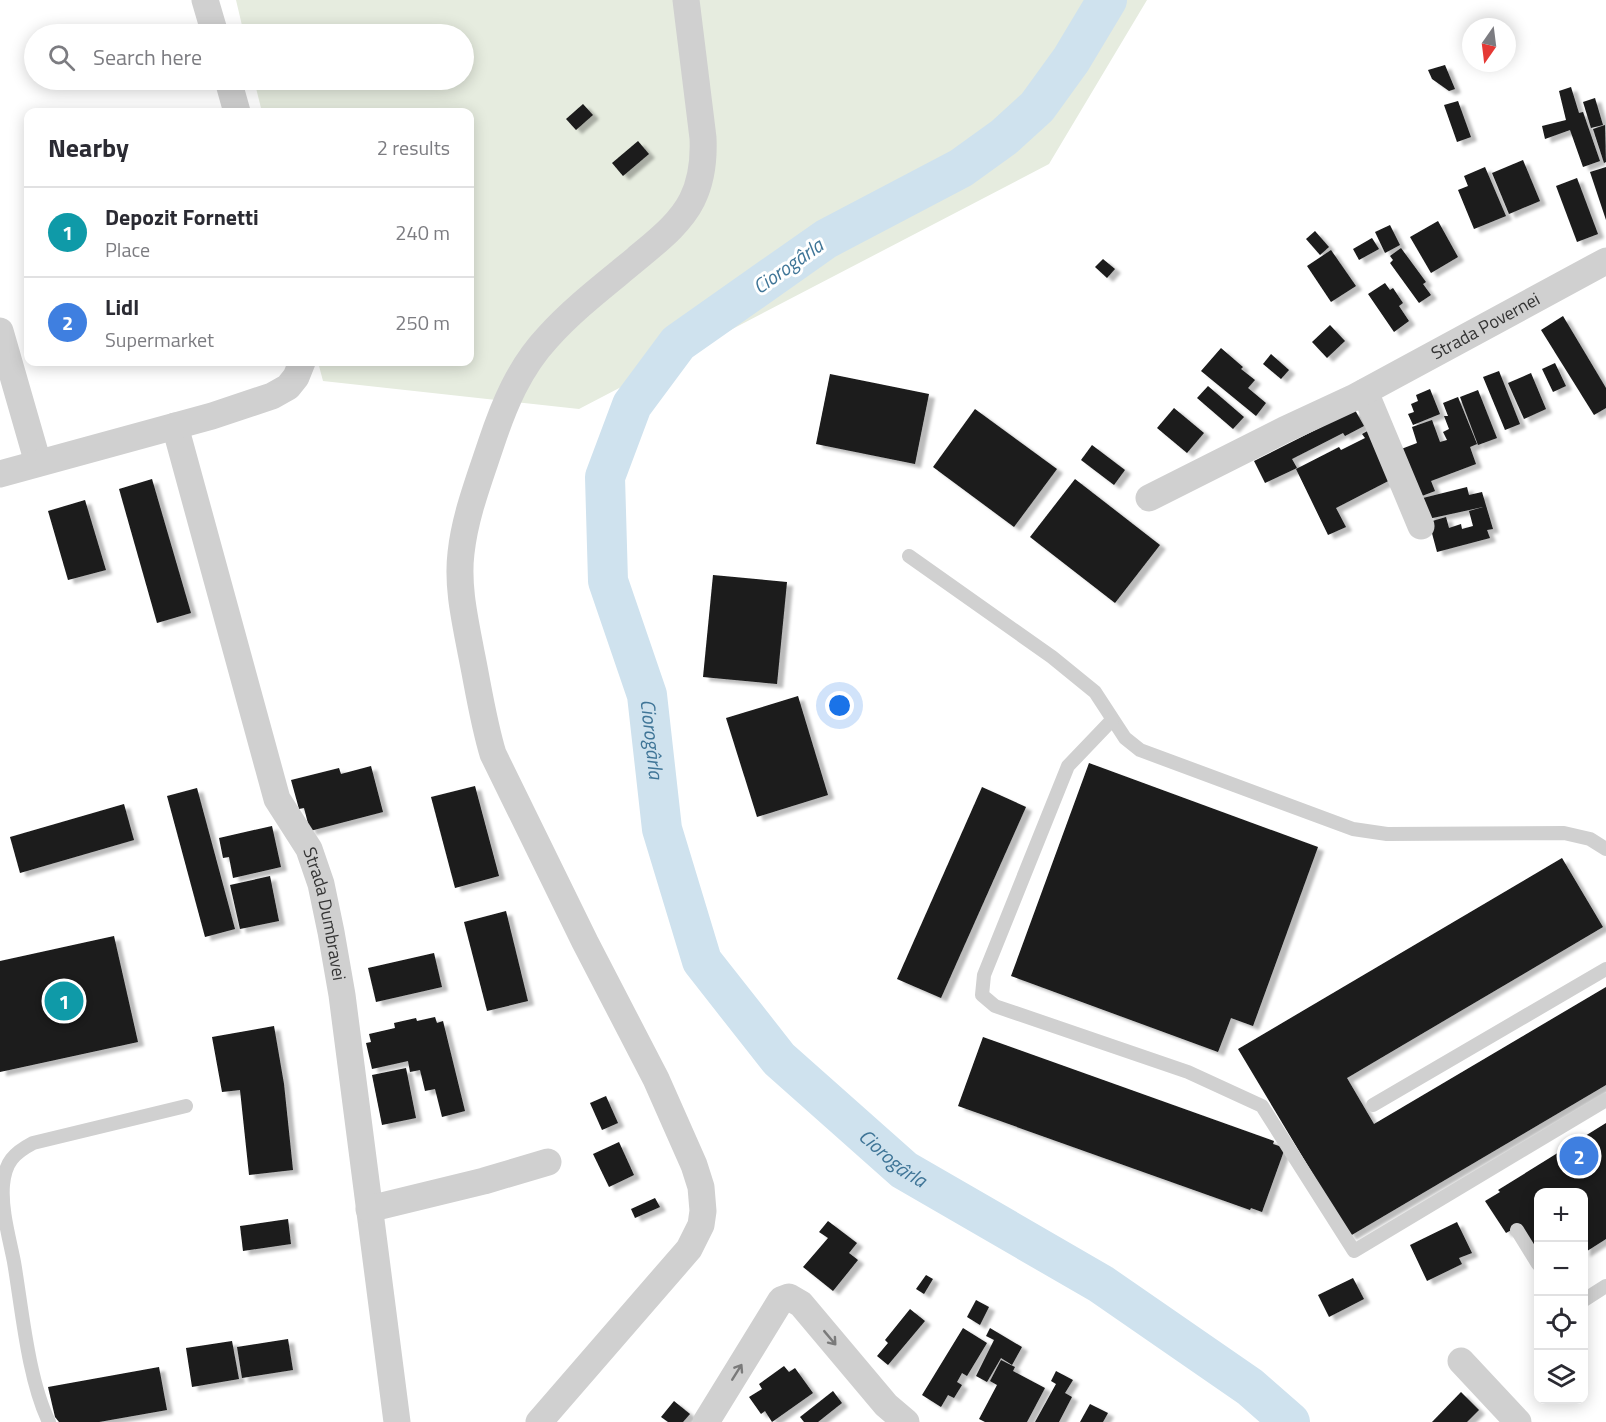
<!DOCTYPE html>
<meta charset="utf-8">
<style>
:root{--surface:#fff;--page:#f7f7f7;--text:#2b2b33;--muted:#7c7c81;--line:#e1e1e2;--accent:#b45309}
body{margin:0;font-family:"Titillium Web",sans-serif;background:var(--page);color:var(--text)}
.controls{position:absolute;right:18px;bottom:18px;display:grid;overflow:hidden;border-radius:12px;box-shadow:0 3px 15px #0003}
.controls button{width:54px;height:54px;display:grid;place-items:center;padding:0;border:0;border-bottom:2px solid var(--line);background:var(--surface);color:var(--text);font:30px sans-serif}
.compass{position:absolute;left:1462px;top:18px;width:54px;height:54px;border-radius:50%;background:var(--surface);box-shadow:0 3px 15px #0003;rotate:194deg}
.you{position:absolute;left:840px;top:706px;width:21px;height:21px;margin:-15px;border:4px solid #fff;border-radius:50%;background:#1a73e8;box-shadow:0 0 0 9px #1a73e833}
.badge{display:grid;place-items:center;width:39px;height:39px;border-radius:50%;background:var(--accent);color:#fff;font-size:20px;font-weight:700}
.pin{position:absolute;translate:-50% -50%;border:3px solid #fff;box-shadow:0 2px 6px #0006}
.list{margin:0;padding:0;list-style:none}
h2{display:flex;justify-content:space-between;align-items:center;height:78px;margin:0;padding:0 24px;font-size:26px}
h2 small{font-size:20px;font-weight:400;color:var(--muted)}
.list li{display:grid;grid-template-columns:39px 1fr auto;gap:18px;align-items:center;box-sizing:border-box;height:90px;padding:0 24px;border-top:2px solid var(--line)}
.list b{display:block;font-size:22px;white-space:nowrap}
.list p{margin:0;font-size:20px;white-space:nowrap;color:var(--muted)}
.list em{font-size:20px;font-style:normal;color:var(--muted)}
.icon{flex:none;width:33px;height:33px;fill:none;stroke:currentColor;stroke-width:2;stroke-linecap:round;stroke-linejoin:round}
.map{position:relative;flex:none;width:1606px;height:1422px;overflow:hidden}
.search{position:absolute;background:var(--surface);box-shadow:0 3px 15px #0003;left:24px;top:24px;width:450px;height:66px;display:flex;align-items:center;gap:15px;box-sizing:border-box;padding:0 21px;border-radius:33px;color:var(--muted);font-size:22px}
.panel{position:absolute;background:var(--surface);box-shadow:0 3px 15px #0003;left:24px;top:108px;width:450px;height:258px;border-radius:12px}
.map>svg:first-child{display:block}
</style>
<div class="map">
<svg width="1606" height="1422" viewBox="0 0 1606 1422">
<defs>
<filter id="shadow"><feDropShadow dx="6" dy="4" stdDeviation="1.5" flood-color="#0004"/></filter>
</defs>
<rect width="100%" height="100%" fill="#fff"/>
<path fill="#e6ecdf" d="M236,0H1147L1049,164L579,409L323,381L318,362H470V112H262L254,80H464V34H244Z"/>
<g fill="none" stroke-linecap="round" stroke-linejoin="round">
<path stroke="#cfe2ee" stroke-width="40" id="s1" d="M1107,0L1071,60L1037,107L1004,137L961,168L826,239L678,343L632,405L605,477L608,581L647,695L662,829L702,961L779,1059L904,1170L1101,1284L1250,1387L1290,1422"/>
</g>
<g fill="#1a1a1a" filter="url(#shadow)">
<path d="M1445,65L1455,89L1449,91L1432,79L1428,70Z"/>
<path d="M1571,87L1579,113L1583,112L1600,161L1583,167L1570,130L1545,139L1542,126L1566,120L1559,91Z"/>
<path d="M1595,98L1603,125L1591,128L1583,102Z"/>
<path d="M1458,101L1471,137L1457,142L1444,105Z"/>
<path d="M583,104L593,115L576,130L566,119Z"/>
<path d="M1605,125L1606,162L1604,163L1593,129Z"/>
<path d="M638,141L649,154L623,176L612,163Z"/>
<path d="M1523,160L1540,201L1509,214L1492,173Z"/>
<path d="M1485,167L1506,216L1474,229L1458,190L1468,186L1464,176Z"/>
<path d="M1606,167V220L1590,172Z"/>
<path d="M1577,178L1598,234L1577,242L1556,186Z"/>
<path d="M1438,221L1458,257L1431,273L1410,237Z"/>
<path d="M1390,225L1400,245L1385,253L1375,232Z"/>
<path d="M1315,231L1329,247L1320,255L1306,239Z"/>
<path d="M1372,238L1379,249L1359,260L1353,249Z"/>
<path d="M1401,248L1426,282L1423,284L1431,295L1419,303L1390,263L1393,260L1390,256Z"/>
<path d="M1331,250L1356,286L1331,302L1307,266Z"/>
<path d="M1103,259L1115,269L1107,278L1095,267Z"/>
<path d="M1385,283L1390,290L1393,288L1403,303L1399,306L1409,321L1394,332L1368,294Z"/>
<path d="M1563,316L1606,388V408L1594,415L1541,330Z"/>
<path d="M1330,325L1345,341L1327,358L1312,342Z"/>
<path d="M1221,348L1243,367L1241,369L1255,380L1248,388L1266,403L1256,416L1201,371Z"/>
<path d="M1271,354L1289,370L1281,379L1263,364Z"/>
<path d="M1555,363L1566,386L1553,392L1542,369Z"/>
<path d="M1499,371L1520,424L1505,430L1483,377Z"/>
<path d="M1531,373L1546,409L1524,419L1508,383Z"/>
<path d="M830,374L929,394L915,464L816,444Z"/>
<path d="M1208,386L1244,417L1233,429L1197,398Z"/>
<path d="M1430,389L1440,414L1413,425L1408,414L1414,412L1411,404L1418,401L1416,395Z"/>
<path d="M1478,390L1497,438L1478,445L1460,397Z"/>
<path d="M1458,397L1477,444L1470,447L1476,464L1431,481L1435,491L1414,499L1396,451L1417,443L1412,427L1432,420L1440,442L1447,440L1443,432L1449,429L1444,416H1448L1443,403Z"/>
<path d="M1174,408L1204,433L1187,453L1157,428Z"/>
<path d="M975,409L1057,469L1014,527L933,467Z"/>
<path d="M1355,410L1364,426L1345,436L1343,433L1292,459L1297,468L1265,483L1254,461Z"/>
<path d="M1373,428L1398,476L1336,508L1346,527L1328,535L1296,469L1339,447L1341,450L1365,438L1362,434Z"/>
<path d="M1092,445L1125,470L1114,485L1081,460Z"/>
<path d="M152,479L191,613L157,623L119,489Z"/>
<path d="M1075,479L1160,545L1115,603L1030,537Z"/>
<path d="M1467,487L1469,495L1482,492L1493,529L1487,530L1490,538L1437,552L1429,522L1446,517L1449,528L1461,524L1462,529L1473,526L1469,511L1483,507L1428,519L1423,498Z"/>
<path d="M85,500L106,570L68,580L48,511Z"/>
<path d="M713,575L787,582L777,684L703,677Z"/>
<path d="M798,696L828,795L757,817L726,718Z"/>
<path d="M1089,763L1318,847L1253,1026L1231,1018L1218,1052L1011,976Z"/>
<path d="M371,766L383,812L310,831L304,808L299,809L291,780L339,768L341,774Z"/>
<path d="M475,786L499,876L455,888L431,797Z"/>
<path d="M982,787L1026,807L941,998L897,979Z"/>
<path d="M197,788L235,929L205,937L167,796Z"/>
<path d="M124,804L134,840L20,873L10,837Z"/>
<path d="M272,826L281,867L233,878L229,857L223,858L219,838Z"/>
<path d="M1562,858L1603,927L1347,1078L1374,1124L1606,987V1085L1350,1236L1238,1049Z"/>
<path d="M270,876L279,921L240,929L230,885Z"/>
<path d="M506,911L528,1001L487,1011L464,922Z"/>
<path d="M114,936L138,1042L0,1072V961Z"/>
<path d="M434,953L442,987L376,1002L368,968Z"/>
<path d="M435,1017L437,1023L443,1021L465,1111L442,1117L435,1089L425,1091L420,1070L410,1072L408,1061L372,1069L366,1043L371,1042L369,1034L395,1028L394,1023L416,1018L417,1021Z"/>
<path d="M274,1026L284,1084L293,1170L249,1175L240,1090L222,1092L212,1037Z"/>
<path d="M983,1037L1274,1141L1273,1144L1285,1148L1262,1212L1251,1208L1250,1210L958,1106Z"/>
<path d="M406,1068L416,1118L382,1125L372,1075Z"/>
<path d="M606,1096L618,1123L602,1130L590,1103Z"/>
<path d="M1606,1123V1239L1584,1253V1192H1538V1255L1520,1225L1506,1233L1485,1201L1500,1192L1498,1190Z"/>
<path d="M619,1142L634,1175L609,1187L593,1154Z"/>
<path d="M655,1198L660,1207L635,1218L631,1209Z"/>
<path d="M288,1219L291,1244L243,1251L240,1226Z"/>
<path d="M828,1221L857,1243L849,1253L858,1260L833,1291L803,1267L828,1238L819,1232Z"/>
<path d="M1457,1222L1472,1253L1459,1258L1462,1264L1427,1281L1410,1245Z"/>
<path d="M926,1275L933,1279L924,1294L916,1289Z"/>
<path d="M1353,1278L1364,1299L1329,1317L1318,1295Z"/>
<path d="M976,1300L989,1307L980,1325L967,1317Z"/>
<path d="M910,1309L925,1321L888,1365L877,1356L888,1343L885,1340Z"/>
<path d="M963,1328L987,1343L967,1376L962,1373L957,1382L962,1385L954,1398L948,1395L941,1407L922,1395Z"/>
<path d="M990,1328L1022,1347L1012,1365L1001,1358L987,1382L976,1376L994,1340L986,1336Z"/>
<path d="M288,1339L293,1370L242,1378L237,1347Z"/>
<path d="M232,1341L239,1379L192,1387L186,1348Z"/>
<path d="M1001,1360L1015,1367L1013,1371L1045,1388L1027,1422H985L979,1419L997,1385L990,1381Z"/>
<path d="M784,1366L789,1372L795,1368L813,1393L772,1422L765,1411L761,1414L749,1397L762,1389L759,1384Z"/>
<path d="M159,1367L167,1410L99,1422H59L55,1417L48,1387Z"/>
<path d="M1056,1371L1073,1380L1065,1393L1072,1397L1059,1422H1035L1056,1384L1051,1381Z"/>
<path d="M833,1391L842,1403L818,1422H804L800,1417Z"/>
<path d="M1461,1392L1479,1410L1467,1422H1432Z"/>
<path d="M674,1401L690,1414L683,1422H668L661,1417Z"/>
<path d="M1090,1404L1108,1413L1103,1422H1080Z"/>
</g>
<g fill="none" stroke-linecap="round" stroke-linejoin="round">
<g stroke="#d0d0d0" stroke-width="14">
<path d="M909,556L1052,657L1095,692L1125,738L1140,750L1353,829L1387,834L1564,833L1590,839L1606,849"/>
<path d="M1112,720L1068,766L984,975L982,995L995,1006L1188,1072L1262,1106L1354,1251L1606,1100"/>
<path d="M1373,1105L1606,969"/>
<path d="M1517,1230L1538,1264"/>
<path d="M1584,1300L1606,1286"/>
<path d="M49,1422C28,1379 22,1309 14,1262C9,1237 1,1209 3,1185C5,1162 14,1153 33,1143L186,1106"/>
</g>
<g stroke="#d0d0d0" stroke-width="27">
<path d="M205,0L215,34"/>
<path d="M228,80L237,112"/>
<path d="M0,331L38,463"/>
<path d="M1365,392L1421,526"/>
<path id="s2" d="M175,426L277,799L309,849L321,884L331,932L342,995L397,1422"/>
<path d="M0,474L212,416L272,396L288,387L296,377L302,362"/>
<path id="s3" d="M1149,498L1284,430L1353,398L1606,261"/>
<path d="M369,1209L484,1181L548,1162"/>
<path d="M1461,1361L1518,1422"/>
<path d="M539,1422L689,1249L701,1225L703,1211L701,1187L694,1165L656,1079L585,942L493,754C483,721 478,686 471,652C465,620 457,586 461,553C465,516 479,480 491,444C504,405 519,368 548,337C574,308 606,284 636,259C656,242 680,224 692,200C702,180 704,160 703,138L686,0"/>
<path d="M706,1422L781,1300L789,1297L801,1304L886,1405L906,1422"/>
</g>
</g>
<defs><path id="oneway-shaft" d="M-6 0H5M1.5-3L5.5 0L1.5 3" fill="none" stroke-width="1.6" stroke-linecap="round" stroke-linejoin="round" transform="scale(1.5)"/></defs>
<g stroke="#7a7a7a">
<use href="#oneway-shaft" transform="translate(830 1338) rotate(50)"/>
<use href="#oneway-shaft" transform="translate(737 1372) rotate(-58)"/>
</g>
<g text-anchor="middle" stroke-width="6" stroke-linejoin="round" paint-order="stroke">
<g font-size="18" fill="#333" stroke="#fff">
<text dy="6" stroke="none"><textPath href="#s3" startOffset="378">Strada Povernei</textPath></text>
<text dy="6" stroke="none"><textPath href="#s2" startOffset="513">Strada Dumbravei</textPath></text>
</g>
<g font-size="20" font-style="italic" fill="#3f7597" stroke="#fff">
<text transform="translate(788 266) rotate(-35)" y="7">Ciorogârla</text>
<text dy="7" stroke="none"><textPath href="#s1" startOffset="982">Ciorogârla</textPath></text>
<text dy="7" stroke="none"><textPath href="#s1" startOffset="1486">Ciorogârla</textPath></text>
</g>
</g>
</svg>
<div class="controls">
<button>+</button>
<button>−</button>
<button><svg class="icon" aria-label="locate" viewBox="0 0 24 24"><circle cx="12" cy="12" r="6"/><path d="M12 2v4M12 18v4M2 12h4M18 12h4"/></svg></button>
<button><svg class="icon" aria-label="layers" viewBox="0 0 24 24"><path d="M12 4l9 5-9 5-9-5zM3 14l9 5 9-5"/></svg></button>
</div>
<svg class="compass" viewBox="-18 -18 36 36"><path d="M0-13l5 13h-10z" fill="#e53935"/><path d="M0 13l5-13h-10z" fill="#7c7c81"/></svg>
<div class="you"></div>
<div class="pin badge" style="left:64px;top:1001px;background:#0f9aa8">1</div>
<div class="pin badge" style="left:1579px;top:1156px;background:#3f7fe0">2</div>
<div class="search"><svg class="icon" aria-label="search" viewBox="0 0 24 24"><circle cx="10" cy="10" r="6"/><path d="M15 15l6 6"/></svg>Search here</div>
<section class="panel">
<h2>Nearby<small>2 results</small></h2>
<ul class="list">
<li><span class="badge" style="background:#0f9aa8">1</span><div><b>Depozit Fornetti</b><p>Place</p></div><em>240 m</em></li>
<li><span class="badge" style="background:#3f7fe0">2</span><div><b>Lidl</b><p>Supermarket</p></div><em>250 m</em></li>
</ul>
</section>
</div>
